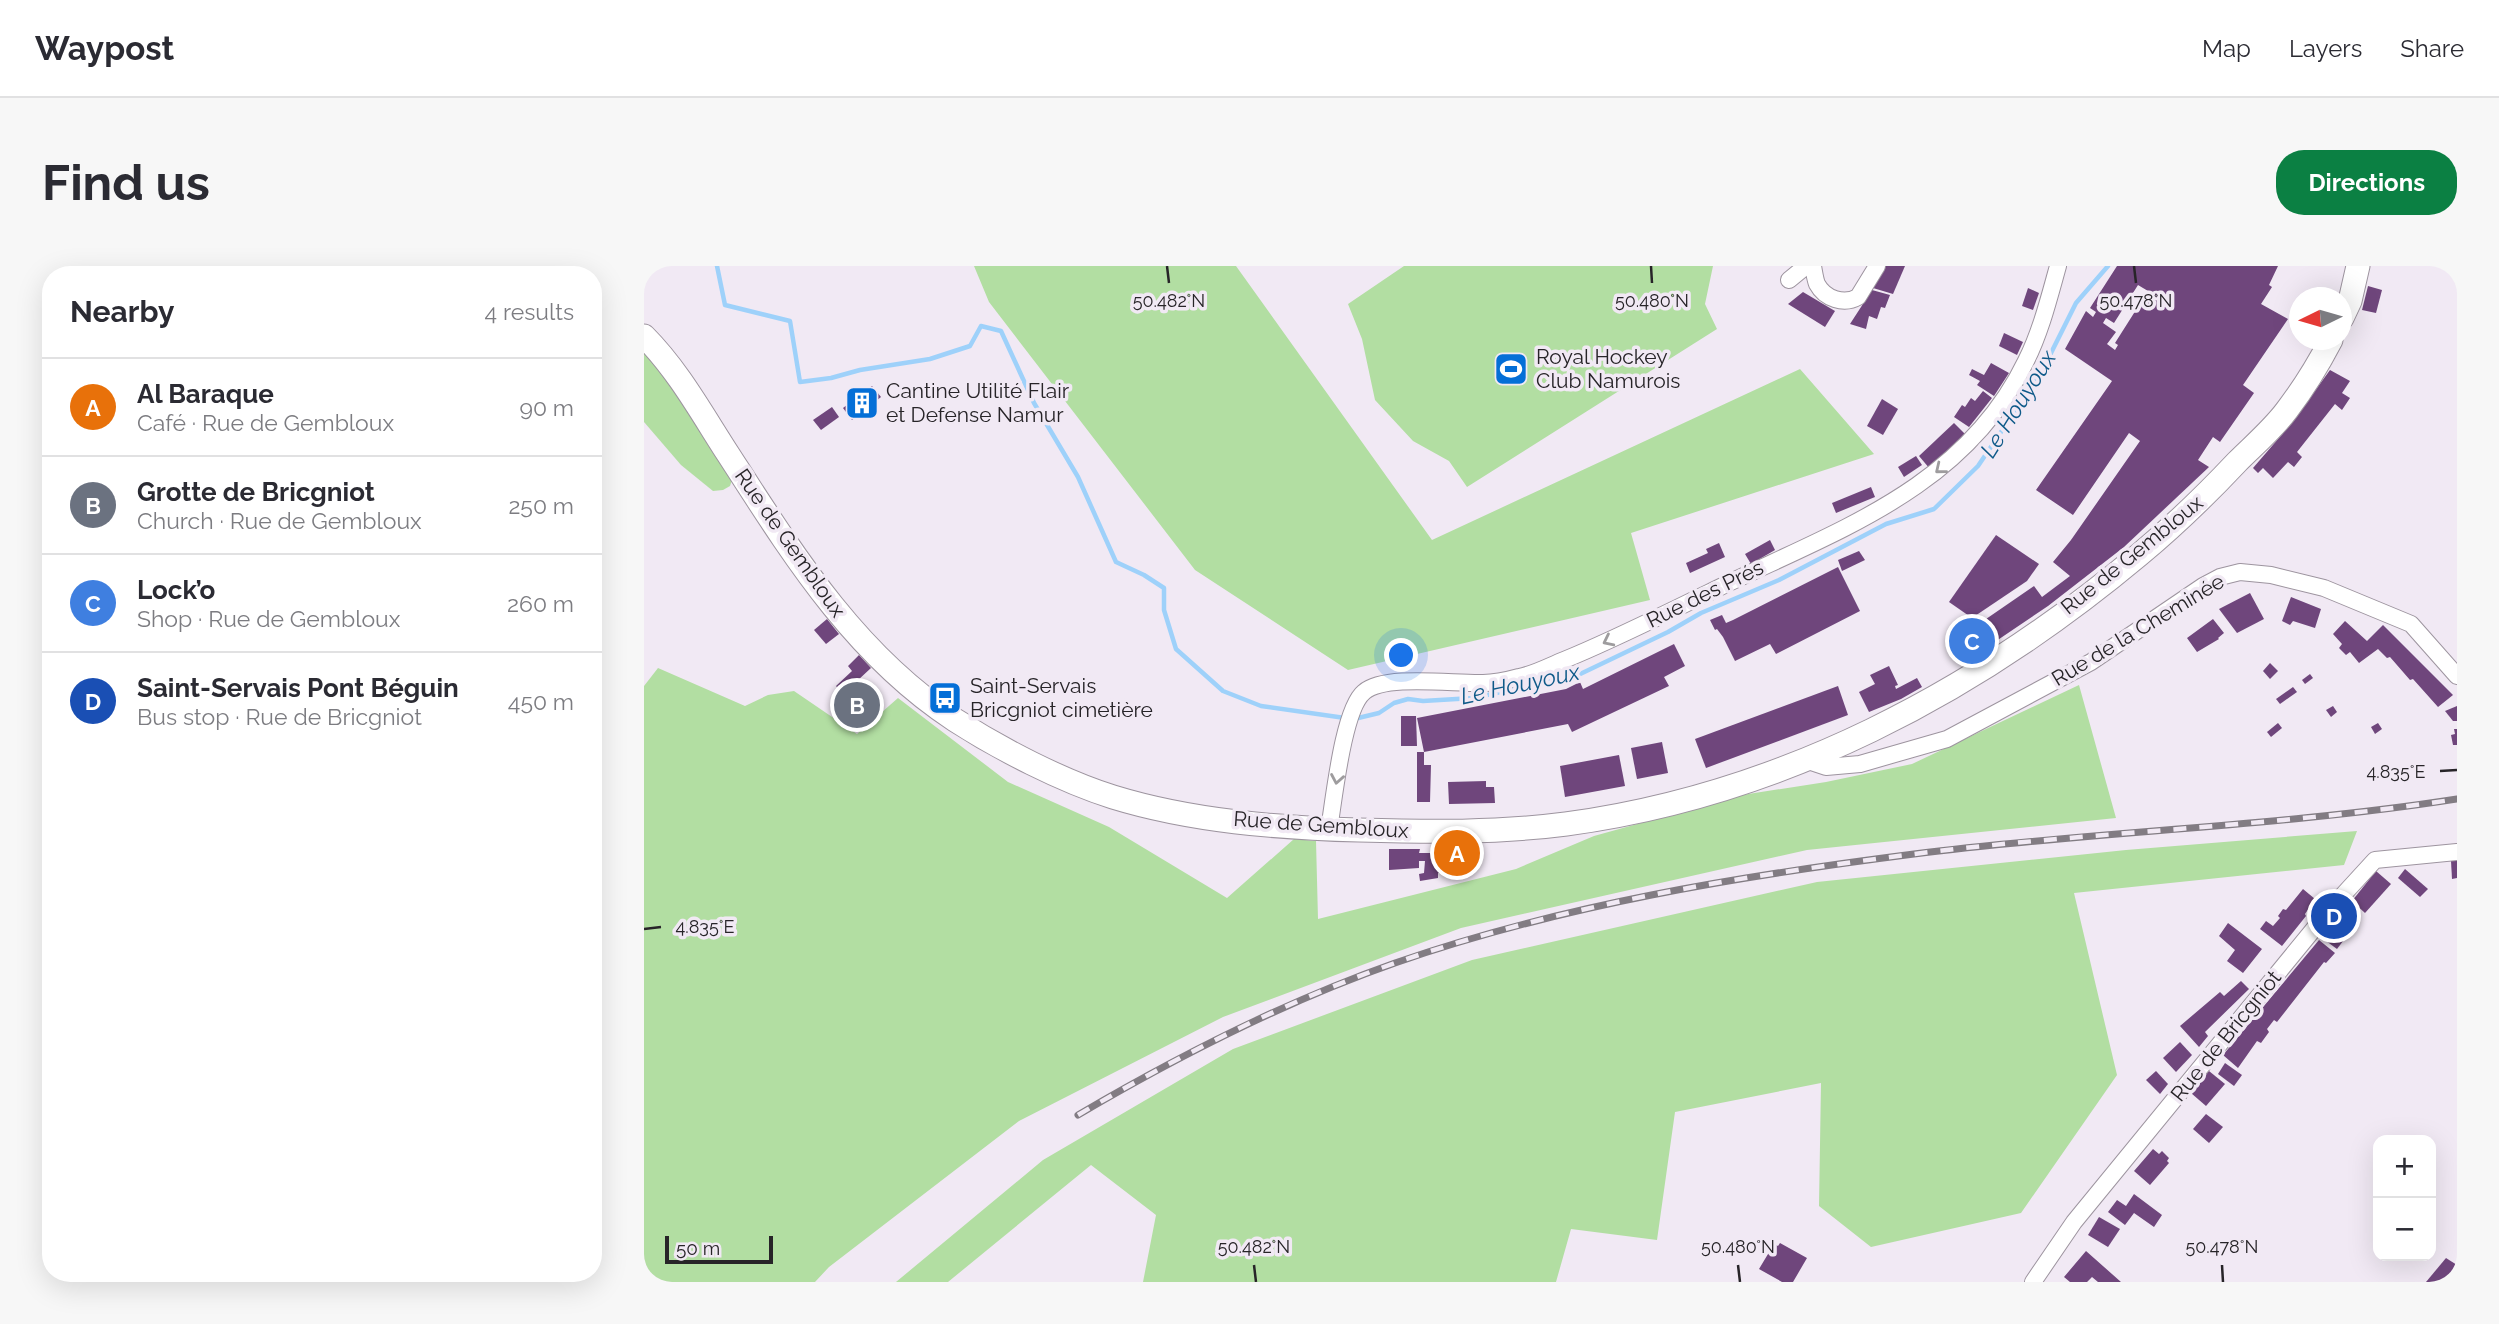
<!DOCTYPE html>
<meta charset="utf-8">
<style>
:root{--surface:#fff;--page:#f7f7f7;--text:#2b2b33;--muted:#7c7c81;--line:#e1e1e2;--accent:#0b8043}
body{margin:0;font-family:Raleway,sans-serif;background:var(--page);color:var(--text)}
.controls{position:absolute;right:21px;bottom:21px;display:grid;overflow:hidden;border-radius:14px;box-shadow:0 7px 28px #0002}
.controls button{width:63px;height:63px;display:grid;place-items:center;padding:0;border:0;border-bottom:2px solid var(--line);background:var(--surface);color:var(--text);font:35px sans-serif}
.compass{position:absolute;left:1645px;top:21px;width:63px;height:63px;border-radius:50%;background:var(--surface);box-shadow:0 7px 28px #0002;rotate:265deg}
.scale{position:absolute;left:21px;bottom:18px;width:108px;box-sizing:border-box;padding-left:7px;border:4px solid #272428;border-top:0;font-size:19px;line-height:24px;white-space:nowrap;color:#272428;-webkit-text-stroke:5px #f1e9f4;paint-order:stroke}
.you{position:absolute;left:758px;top:390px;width:24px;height:24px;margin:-18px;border:5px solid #fff;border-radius:50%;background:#1a73e8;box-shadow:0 0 0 10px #1a73e833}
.badge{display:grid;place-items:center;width:46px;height:46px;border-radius:50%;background:var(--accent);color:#fff;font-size:23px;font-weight:700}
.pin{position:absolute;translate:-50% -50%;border:4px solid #fff;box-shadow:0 2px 7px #0006}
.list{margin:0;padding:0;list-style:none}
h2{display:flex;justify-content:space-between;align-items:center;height:91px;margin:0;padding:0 28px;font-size:30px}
h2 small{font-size:23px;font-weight:400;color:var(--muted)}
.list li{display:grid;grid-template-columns:46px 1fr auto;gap:21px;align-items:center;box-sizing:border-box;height:98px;padding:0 28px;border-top:2px solid var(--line)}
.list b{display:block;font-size:26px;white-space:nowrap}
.list p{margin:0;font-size:23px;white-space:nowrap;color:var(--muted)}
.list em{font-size:23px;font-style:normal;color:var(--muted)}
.map{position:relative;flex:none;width:1813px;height:1016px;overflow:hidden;border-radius:28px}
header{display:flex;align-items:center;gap:42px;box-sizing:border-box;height:98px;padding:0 35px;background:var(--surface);border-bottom:2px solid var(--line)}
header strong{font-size:33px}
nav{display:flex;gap:38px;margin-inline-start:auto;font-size:24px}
.intro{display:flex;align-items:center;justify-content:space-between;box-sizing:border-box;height:168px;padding:0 42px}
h1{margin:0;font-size:49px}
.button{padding:18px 32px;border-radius:28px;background:var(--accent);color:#fff;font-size:24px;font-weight:700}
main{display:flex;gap:42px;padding:0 42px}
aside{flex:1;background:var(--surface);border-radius:28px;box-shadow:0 7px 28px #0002}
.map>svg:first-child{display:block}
</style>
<header>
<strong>Waypost</strong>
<nav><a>Map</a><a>Layers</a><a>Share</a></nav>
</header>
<div class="intro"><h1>Find us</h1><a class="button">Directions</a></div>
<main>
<aside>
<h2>Nearby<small>4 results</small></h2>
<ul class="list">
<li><span class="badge" style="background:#e8710a">A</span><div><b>Al Baraque</b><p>Café · Rue de Gembloux</p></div><em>90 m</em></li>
<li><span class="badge" style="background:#6b7280">B</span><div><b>Grotte de Bricgniot</b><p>Church · Rue de Gembloux</p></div><em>250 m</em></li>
<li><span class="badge" style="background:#3f7fe0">C</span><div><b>Lock’o</b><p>Shop · Rue de Gembloux</p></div><em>260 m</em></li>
<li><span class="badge" style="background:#1a4fb4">D</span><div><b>Saint-Servais Pont Béguin</b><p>Bus stop · Rue de Bricgniot</p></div><em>450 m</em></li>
</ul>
</aside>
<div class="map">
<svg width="1813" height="1016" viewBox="0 0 1813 1016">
<rect width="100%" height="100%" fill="#f1e9f4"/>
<g fill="#b2dea2">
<path d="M330,0H592L788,274L1156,103L1230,188L987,267L1006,334L704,404L551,304L345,36Z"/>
<path d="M760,0H1069L1061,38L1073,63L823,221L805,195L769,175L731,134L718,73L704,38Z"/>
<path d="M0,78L90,208L86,220L79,224L69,225L37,199L0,156Z"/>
<path d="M14,402L101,440L124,429L150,425L213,468L254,432L364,516L465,561L583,632L650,573L672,575L674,653L872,603L950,570L1098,529L1182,516L1268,498L1435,419L1472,552L1163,584L817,662L579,751L375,855L185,1001L171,1016H0V420Z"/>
<path d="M1713,565L1700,599L1430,627L1473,809L1377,947L1227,981L1175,940L1177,817L1031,846L1013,974L927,963L912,1016H499L512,949L447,899L304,1016H252L399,894L589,783L828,694L1173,616L1482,584Z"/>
</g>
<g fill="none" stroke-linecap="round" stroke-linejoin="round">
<g stroke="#9ed1fa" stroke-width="4.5">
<path d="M73,0L81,39L146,55L156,116L187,112L216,104L286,93L326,80L337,60L357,65L390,137L434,211L472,296L500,309L520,322V344L532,383L579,425L617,440L701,452"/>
<path d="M710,453L735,447L750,437L764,433L779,435L829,432L932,410L1024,366L1057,347L1135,314L1242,258L1290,243L1334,200L1397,107L1432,37L1464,0"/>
</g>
</g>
<g fill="#6f467c" fill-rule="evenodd">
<path d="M1240,0H1261L1249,28L1229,22Z"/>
<path d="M1473,0H1634L1625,19L1628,21L1617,38L1644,53L1599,119L1610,127L1576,176L1569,171L1554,194L1565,201L1480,281L1404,340L1327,392L1313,373L1390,320L1398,331L1426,310L1409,296L1427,274L1496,175L1485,167L1429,249L1392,224L1468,115L1421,83L1442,45L1449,51L1452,46L1446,42ZM1494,19L1504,25L1471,77L1474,79L1471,84L1463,78L1472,66L1459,57L1462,52L1470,57Z"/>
<path d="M1724,20L1738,24L1732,47L1718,44Z"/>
<path d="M1384,22L1395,27L1389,44L1378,40Z"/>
<path d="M1228,24L1246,29L1241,42L1237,41L1233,53L1225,50L1222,63L1206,58Z"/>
<path d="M1159,26L1191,45L1181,61L1144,38Z"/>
<path d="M1360,67L1379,76L1373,89L1355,80Z"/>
<path d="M1347,97L1365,107L1350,130L1333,119L1336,115L1325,109L1328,103L1340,109Z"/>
<path d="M1686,104L1706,115L1698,127L1706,132L1698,144L1691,138L1653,186L1658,191L1650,201L1644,196L1629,212L1619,202L1614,207L1609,202L1647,158Z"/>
<path d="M228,120L237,131L208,154L199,142Z"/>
<path d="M1339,125L1348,132L1325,161L1310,151L1318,139L1321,141L1327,132L1331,135Z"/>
<path d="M1238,133L1254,143L1239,169L1223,160Z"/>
<path d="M188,141L195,151L177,164L169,154Z"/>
<path d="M1310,157L1322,169L1286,203L1275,190Z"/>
<path d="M1272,190L1278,199L1260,211L1254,201Z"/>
<path d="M1227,221L1231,231L1192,247L1188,237Z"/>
<path d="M1352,269L1395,298L1383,315L1328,352L1305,336Z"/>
<path d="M1126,274L1131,284L1107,298L1101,288Z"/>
<path d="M1075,277L1081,291L1046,307L1042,297L1064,287L1062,283Z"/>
<path d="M1215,285L1221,294L1198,305L1194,294Z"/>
<path d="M1194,301L1216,345L1132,388L1126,378L1091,395L1079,371L1073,363L1071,364L1066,354L1078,349L1082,357L1089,354Z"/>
<path d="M1606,327L1620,353L1593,367L1575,343Z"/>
<path d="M1647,331L1677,343L1671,362L1649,355L1646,359L1638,355Z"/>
<path d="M183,353L195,368L182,378L170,364Z"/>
<path d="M1569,353L1580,367L1574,372L1575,373L1553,386L1543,372Z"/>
<path d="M1701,355L1723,375L1739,359L1809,429L1794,441L1769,413L1766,414L1746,391L1743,392L1734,383L1715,397L1706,386L1702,389L1695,382L1698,378L1689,368Z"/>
<path d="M1030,378L1041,400L1020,411L1025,420L928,466L924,458L780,486L773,452L922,423L936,416L939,423Z"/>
<path d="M215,389L227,402L199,428L192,420L208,405L204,400Z"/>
<path d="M1626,397L1634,405L1626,413L1619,405Z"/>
<path d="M1245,400L1254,419L1251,420L1252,423L1273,412L1278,421L1257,433L1225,446L1215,426L1231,418L1226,409Z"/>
<path d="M1666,408L1669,412L1661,418L1658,414Z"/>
<path d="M1194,420L1204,449L1062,502L1051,473Z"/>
<path d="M1649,421L1653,426L1636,438L1632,433Z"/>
<path d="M1689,440L1693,446L1687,451L1682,444Z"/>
<path d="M1813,440V455H1809L1801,445Z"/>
<path d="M757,450H772L773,480H757Z"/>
<path d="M1634,457L1638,462L1627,471L1623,466Z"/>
<path d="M1734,457L1738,463L1731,468L1727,461Z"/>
<path d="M1810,463H1813V479H1809L1807,469L1811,468Z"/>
<path d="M1018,476L1024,507L993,513L987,482Z"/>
<path d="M773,486H780V499H787L786,536H773Z"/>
<path d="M975,489L981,520L921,531L916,500Z"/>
<path d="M842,515V521H850L851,537L805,538L804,516Z"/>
<path d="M791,578H828L827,605L794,607V612L776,615L775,608L780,607L781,595H775V602L745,604V583H776L775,587H792Z"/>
<path d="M1813,594V612L1808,613L1807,595Z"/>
<path d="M1761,603L1784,623L1776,631L1754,612Z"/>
<path d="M1732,605L1747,618L1721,647L1708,635Z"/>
<path d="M1659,623L1671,633L1661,648L1662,650L1638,680L1616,663L1622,655L1629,660L1636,652L1634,650L1639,643L1642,644Z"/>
<path d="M1694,651L1709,662L1693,683L1678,672Z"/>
<path d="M1584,657L1618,683L1599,707L1583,695L1591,684L1575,670Z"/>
<path d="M1675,674L1691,687L1682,697L1680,696L1633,756L1630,754L1623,763L1625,766L1617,777L1613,775L1594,802L1579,789Z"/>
<path d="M1597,715L1605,723L1561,766L1564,770L1555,781L1536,760L1576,726L1580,730Z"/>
<path d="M1536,776L1548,789L1532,806L1519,792Z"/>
<path d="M1581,797L1598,809L1590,820L1574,808Z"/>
<path d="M1512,805L1524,818L1516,828L1502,814Z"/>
<path d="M1565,805L1581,818L1562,840L1547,827Z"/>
<path d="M1562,848L1579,861L1565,877L1549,863Z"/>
<path d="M1509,883L1515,888L1518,885L1525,892L1523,895L1525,897L1506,919L1490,905Z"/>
<path d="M1490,928L1518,949L1510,961L1490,947L1481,959L1464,946L1473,934L1482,940Z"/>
<path d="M1455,951L1476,963L1464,981L1444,969Z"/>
<path d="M1136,977L1163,992L1149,1016H1138L1115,1003L1130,978L1134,980Z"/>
<path d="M1442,985L1477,1016H1454L1448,1011L1443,1016H1426L1420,1011Z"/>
<path d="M1802,992L1813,999V1016H1782Z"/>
</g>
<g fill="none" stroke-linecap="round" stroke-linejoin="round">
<defs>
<g id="minor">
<path d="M1169,0C1170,5 1171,13 1173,18C1181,33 1200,39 1214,31L1233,0"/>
<path d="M1145,14L1162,0"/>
<path d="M1161,494L1182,501L1216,498L1303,473L1447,396L1559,320L1576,311L1596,306L1627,309L1680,322L1767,358L1813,410"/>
<path d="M685,563C690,534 699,443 720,426C741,408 809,418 839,417C851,417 864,414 875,411C891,408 905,400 920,394C969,374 1016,350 1064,327C1185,267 1319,226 1382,95C1397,65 1405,32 1414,0"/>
<path d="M1389,1016L1430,956L1687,642L1731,594L1813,586"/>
</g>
<g id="secondary">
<path d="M1698,52L1706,35L1714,0"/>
<path d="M0,70C34,104 58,148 84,188C148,287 210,388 311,454C356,483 418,515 469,531C547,555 634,562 715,564C784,566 853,567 922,558C1137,529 1330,427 1495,289C1531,259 1561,230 1593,196C1610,179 1629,163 1643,144C1659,123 1675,97 1687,74"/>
</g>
</defs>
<use href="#minor" stroke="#9d949f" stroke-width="18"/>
<use href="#secondary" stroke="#9d949f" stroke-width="25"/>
<use href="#minor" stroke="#fff" stroke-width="16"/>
<use href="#secondary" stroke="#fff" stroke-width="23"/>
<defs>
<path id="rail" d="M434,849C536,789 640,736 751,697C917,639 1096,610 1270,588C1451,565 1633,561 1813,533"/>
</defs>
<use href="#rail" stroke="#827c83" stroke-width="7"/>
<use href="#rail" stroke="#f1e9f4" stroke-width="4.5" stroke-dasharray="13" stroke-linecap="butt"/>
</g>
<defs><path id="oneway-chevron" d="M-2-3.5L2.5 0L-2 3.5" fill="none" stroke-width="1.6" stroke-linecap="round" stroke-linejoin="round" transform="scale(1.75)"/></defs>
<g stroke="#9e9c9e">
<use href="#oneway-chevron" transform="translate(1296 203) rotate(141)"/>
<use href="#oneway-chevron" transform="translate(964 375) rotate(154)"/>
<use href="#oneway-chevron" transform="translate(693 513) rotate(100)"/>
</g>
<path fill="none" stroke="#272428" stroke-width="2.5" d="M523,0L525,17M1007,0L1008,17M1490,0L1492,17M1796,505L1813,504M0,663L17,661M610,999L612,1016M1094,999L1096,1016M1578,999L1579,1016"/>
<defs>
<symbol id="stadium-square" viewBox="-11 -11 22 22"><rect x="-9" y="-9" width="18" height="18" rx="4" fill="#046fd7" stroke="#f1e9f4"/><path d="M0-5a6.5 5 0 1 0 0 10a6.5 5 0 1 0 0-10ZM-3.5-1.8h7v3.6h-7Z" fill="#fff"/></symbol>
<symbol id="building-square" viewBox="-11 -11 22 22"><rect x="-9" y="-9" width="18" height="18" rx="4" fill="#046fd7" stroke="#f1e9f4"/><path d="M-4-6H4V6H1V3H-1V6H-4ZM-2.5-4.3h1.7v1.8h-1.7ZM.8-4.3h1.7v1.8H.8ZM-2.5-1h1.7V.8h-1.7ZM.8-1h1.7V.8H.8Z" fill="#fff"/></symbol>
<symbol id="bus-square" viewBox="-11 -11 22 22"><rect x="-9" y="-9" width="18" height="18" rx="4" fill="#046fd7" stroke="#f1e9f4"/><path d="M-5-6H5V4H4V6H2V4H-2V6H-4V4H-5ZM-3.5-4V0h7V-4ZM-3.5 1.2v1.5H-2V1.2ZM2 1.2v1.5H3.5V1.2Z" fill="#fff"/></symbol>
</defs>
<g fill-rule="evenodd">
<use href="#stadium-square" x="848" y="84" width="38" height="38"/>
<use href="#building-square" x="199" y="118" width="38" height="38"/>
<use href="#bus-square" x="282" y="413" width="38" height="38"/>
</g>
<g text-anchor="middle" stroke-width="7" stroke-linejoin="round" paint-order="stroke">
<g font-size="21" fill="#272428" stroke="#f1e9f4" text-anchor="start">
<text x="892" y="98">Royal Hockey<tspan x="892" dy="24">Club Namurois</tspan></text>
<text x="242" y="132">Cantine Utilité Flair<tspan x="242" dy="24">et Defense Namur</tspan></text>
<text x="326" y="427">Saint-Servais<tspan x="326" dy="24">Bricgniot cimetière</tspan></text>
</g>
<g font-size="21" fill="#272428" stroke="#f1e9f4">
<text transform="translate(146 277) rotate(55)" y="7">Rue de Gembloux</text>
<text transform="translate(1488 289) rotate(-39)" y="7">Rue de Gembloux</text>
<text transform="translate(1061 328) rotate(-26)" y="7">Rue des Prés</text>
<text transform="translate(1494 364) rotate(-31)" y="7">Rue de la Cheminée</text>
<text transform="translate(677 559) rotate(4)" y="7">Rue de Gembloux</text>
<text transform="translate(1582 770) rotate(-51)" y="7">Rue de Bricgniot</text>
</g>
<g font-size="23" font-style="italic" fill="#0f5a89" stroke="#f1e9f4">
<text transform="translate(1374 138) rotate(-58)" y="8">Le Houyoux</text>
<text transform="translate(876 418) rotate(-12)" y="8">Le Houyoux</text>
</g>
</g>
<g font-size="18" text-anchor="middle" fill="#272428" stroke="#f1e9f4" stroke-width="7" stroke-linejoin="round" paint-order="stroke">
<text x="525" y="41">50.482°N</text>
<text x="1008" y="41">50.480°N</text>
<text x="1492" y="41">50.478°N</text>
<text x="1752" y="512">4.835°E</text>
<text x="61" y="667">4.835°E</text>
<text x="610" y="987">50.482°N</text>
<text x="1094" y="987">50.480°N</text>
<text x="1578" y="987">50.478°N</text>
</g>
</svg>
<div class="controls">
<button>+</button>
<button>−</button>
</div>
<svg class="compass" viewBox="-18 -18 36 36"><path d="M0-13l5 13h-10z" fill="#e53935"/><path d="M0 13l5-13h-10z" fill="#7c7c81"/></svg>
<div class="scale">50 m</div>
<div class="you"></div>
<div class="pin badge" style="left:813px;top:587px;background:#e8710a">A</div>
<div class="pin badge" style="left:213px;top:439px;background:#6b7280">B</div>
<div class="pin badge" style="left:1328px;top:375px;background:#3f7fe0">C</div>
<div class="pin badge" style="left:1690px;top:650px;background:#1a4fb4">D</div>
</div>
</main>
